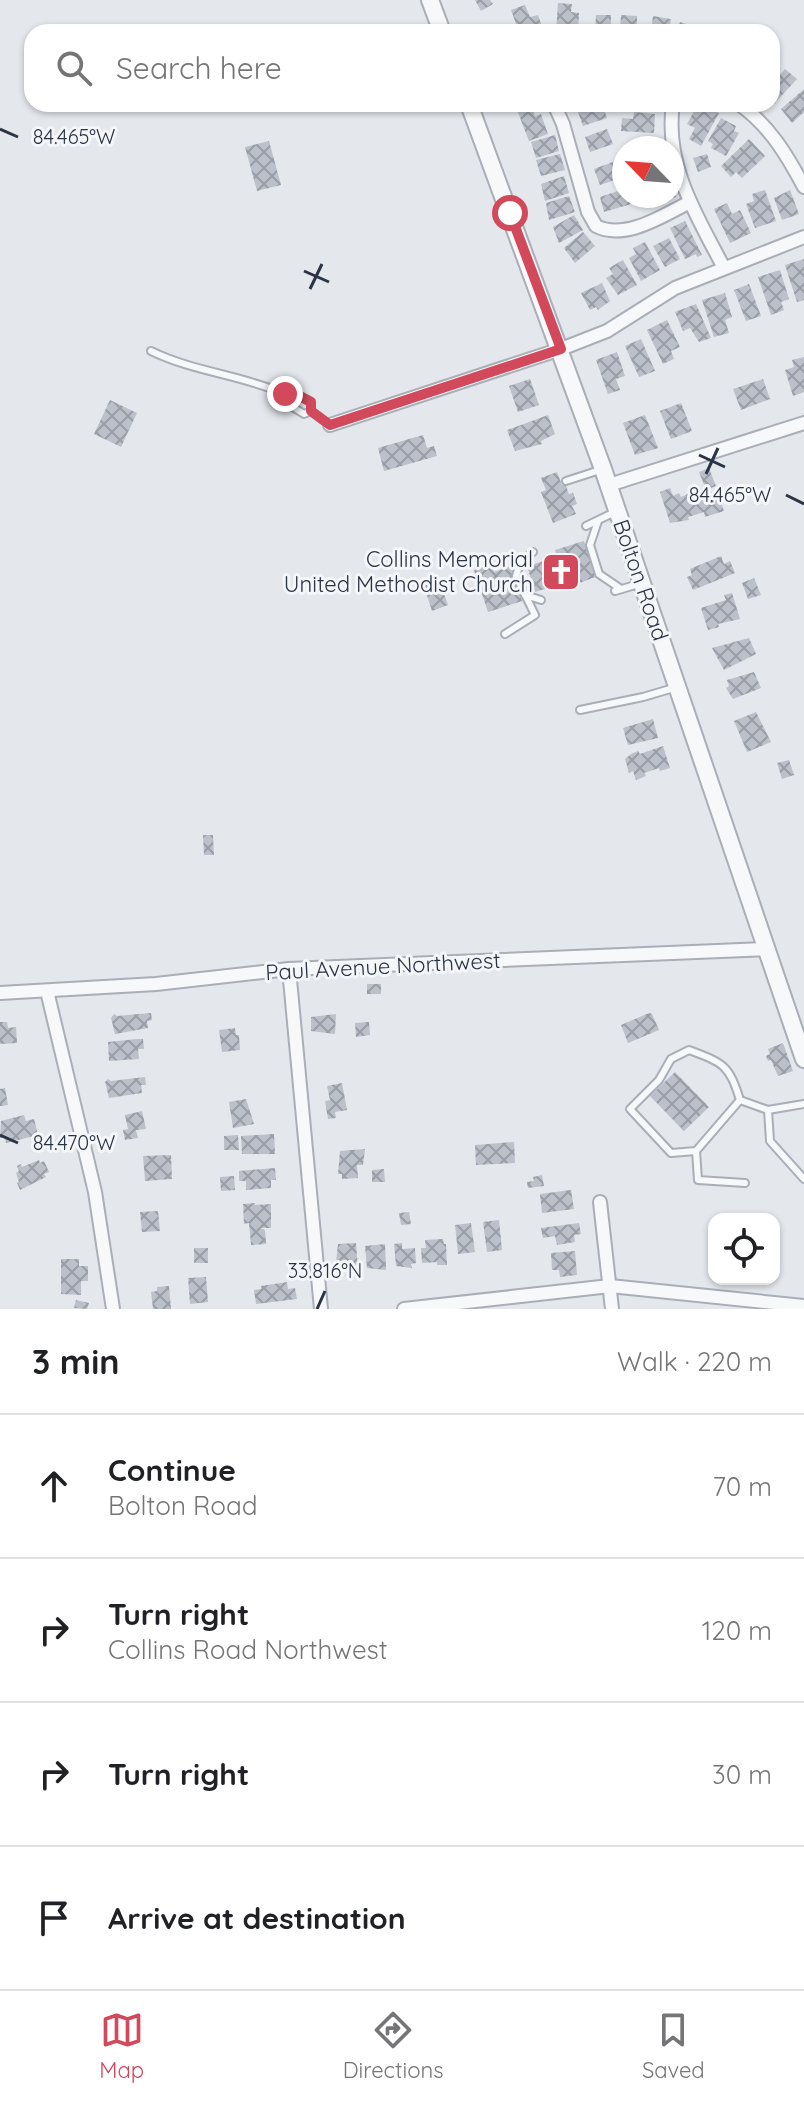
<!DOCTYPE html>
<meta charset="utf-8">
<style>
:root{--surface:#fff;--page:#f6f6f6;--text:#202124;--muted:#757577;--line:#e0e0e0;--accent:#d1495b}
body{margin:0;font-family:Quicksand,sans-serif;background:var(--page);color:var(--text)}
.controls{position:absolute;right:24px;bottom:24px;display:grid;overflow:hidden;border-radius:16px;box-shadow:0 2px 6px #0004}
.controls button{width:72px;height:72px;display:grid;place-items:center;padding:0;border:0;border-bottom:2px solid var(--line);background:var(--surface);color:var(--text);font:40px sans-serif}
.compass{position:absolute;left:612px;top:136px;width:72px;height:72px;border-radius:50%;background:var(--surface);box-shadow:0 2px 6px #0004;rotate:295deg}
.stop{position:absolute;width:24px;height:24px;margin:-18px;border:6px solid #d1495b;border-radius:50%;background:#fff}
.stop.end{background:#d1495b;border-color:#fff;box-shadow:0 2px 8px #0008}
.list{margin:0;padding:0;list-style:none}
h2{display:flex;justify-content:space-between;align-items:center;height:104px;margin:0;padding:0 32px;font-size:34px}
h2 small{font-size:26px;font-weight:400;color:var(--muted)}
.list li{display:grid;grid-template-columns:52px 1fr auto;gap:24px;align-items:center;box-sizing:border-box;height:144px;padding:0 32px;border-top:2px solid var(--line)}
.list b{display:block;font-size:30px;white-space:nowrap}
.list p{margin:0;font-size:26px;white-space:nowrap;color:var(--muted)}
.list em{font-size:26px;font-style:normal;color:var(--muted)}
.icon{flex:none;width:44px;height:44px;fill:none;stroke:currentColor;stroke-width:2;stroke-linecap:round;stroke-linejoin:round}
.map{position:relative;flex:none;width:804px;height:1309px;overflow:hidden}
.search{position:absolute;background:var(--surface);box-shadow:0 2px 6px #0004;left:24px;right:24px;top:24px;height:88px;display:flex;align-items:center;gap:20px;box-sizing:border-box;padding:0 28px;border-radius:24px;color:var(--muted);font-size:30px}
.sheet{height:680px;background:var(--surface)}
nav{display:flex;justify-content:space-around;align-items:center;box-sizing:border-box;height:112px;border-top:2px solid var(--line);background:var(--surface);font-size:22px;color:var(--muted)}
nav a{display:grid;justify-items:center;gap:4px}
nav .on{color:var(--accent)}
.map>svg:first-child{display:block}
</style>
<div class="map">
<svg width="804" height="1309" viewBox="0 0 804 1309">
<defs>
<pattern id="building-cross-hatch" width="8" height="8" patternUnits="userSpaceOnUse" patternTransform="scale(2)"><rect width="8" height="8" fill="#bbc0ca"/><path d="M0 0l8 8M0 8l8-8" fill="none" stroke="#989da6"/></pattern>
</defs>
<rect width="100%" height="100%" fill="#e4e7ec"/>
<g fill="url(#building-cross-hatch)">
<path d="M475,0H490L493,4L481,11Z"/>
<path d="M558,3L572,4L571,12L579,13L578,32H556Z"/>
<path d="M525,5L530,17L538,15L544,32H519L511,10Z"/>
<path d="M596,15H611V32H595Z"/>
<path d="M621,15L637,16V32H620Z"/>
<path d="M653,16L671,19L669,32H651Z"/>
<path d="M680,22L696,27L694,32H677Z"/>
<path d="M775,69L781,74L785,69L797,79L774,104L772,102V72Z"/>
<path d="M804,89V112L792,123L781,109Z"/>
<path d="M594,104H602L607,118L583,126L577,109Z"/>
<path d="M698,104L719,113L701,146L689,139L695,128L687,124Z"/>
<path d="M531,105L535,116L541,114L548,134L529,141L517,110Z"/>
<path d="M634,112L655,114L654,133L621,131L622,118L633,119Z"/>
<path d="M721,118L736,126L734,131L739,133L726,156L711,148L713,144L708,141Z"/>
<path d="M607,129L613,144L590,152L585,137Z"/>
<path d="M555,135L559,151L536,158L531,142Z"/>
<path d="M749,139L765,156L742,178L736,172L731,177L721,166Z"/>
<path d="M269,141L281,185L257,191L245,147Z"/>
<path d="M560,154L565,170L541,176L536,160Z"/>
<path d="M707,154L711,167L698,172L693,158Z"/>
<path d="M618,160L623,177L600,185L594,169Z"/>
<path d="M564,176L569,193L545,201L541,184Z"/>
<path d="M624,189V196H629L631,204L604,212L600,197Z"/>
<path d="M765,190L776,221L755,228L746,204L754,201L752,194Z"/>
<path d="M790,190L799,214L782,220L774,198Z"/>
<path d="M569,196L575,212L549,220L546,203Z"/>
<path d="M640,196H676V197L656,203L655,199L642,203Z"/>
<path d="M727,203L732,214L740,210L751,233L730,243L714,209Z"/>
<path d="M574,215L583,230L559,243L553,227Z"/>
<path d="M685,221L702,255L697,257L696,254L685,259L670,228Z"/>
<path d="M583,232L595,246L575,263L564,248Z"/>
<path d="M669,238L680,259L665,267L653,246Z"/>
<path d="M645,242L660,270L641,281L629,258L636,254L633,248Z"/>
<path d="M804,259V300L797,302L785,265Z"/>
<path d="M623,260L637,285L618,295L606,278L613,274L609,268Z"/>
<path d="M780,270L789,299L781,302L784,310L771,315L758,277Z"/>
<path d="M602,283L610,301L598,310L596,307L590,310L581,293Z"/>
<path d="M749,284L761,316L746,321L734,290Z"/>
<path d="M725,293L732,317L725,320L729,333L714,337L702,300Z"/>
<path d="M696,304L711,338L699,342L690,328L683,331L675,312Z"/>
<path d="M667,320L680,347L671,351L674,359L663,364L647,330Z"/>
<path d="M641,339L655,371L639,377L625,346Z"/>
<path d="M617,352L625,376L616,379L620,390L608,394L596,360Z"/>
<path d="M804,357V392L793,396L785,370L794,367L792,360Z"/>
<path d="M530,379L539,405L518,412L509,386Z"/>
<path d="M763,379L770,399L741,410L733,389Z"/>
<path d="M110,400L137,413L121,447L94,434Z"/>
<path d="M681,403L692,431L671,439L660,411Z"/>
<path d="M548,415L555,434L541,441L542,444L515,451L507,430Z"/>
<path d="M645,415L658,448L635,455L623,423Z"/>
<path d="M423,435L427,448L434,446L437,456L384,471L378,448Z"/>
<path d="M709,468L716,486L711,488L710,485L705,487L699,472Z"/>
<path d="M557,472L562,485L565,484L569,494L573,493L577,504L572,506L576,514L553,523L541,492L546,490L541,478Z"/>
<path d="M670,488L673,496L679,493L681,497L702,488L705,496L709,495L710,500L719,497L724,511L705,517L704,512L688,517L689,520L670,523L660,492Z"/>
<path d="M584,541L595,577L567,588L566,583L535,592L527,566L557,557L555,550Z"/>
<path d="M721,556L724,564L730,561L735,573L693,590L687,577L692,575L690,569Z"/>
<path d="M491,564L494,572L511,566L522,601L488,612L474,570Z"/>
<path d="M754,578L761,595L748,599L742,583Z"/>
<path d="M439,580L448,605L432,611L424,586Z"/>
<path d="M732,593L740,619L718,624L719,627L708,630L701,608L726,600L724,595Z"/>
<path d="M749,638L756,654L724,670L712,648Z"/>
<path d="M754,672L761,688L733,699L726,688L729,686L727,680Z"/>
<path d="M756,712L771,742L747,752L734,721Z"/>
<path d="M653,719L658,738L628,745L623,728Z"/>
<path d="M663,746L670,768L660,771L659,768L644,773L646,776L636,780L633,771L629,773L625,759L631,754L638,751L640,754Z"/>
<path d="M789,760L794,775L782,779L777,763Z"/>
<path d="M203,835H213L214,855H204Z"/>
<rect x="367" y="984" width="14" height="10"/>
<path d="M151,1013L152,1020L147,1021L148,1028L115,1034L111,1018L114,1014L117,1016Z"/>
<path d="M649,1013L652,1014L659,1030L628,1043L621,1025Z"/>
<path d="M336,1014L335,1034L311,1031V1017Z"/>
<path d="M0,1022H7L8,1028L16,1027L17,1043L0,1044Z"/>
<path d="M369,1022L370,1035L356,1037L355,1023Z"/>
<path d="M235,1028L236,1035H239L240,1050L222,1052L219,1030Z"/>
<path d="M137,1039H143L144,1049H138L139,1059L109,1061L108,1042Z"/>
<path d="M783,1043L793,1071L778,1076L771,1060L768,1061L766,1056L770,1054L768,1049Z"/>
<path d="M675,1072L709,1107L684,1131L650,1096Z"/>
<path d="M145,1077L146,1085H141L142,1093L109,1098L105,1082L108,1079L111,1081Z"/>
<path d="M342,1083L347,1110L335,1112L336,1118L328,1119L325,1101L330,1100L327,1086Z"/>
<path d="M5,1088L8,1105L0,1106V1089Z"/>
<path d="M246,1099L254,1124L233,1128L229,1102Z"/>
<path d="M142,1111L146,1129L136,1130L138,1138L125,1140L123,1130L128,1129L125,1115Z"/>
<path d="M24,1115L26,1121L34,1119L38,1135L6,1143L5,1137L0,1138L1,1121Z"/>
<path d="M274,1134L275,1154H242L241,1136Z"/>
<path d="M238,1135L239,1150H224V1136Z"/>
<path d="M514,1142L515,1163L476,1165L475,1145Z"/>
<path d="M365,1149L363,1165H357L358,1178L342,1179V1174H338L340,1151Z"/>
<path d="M171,1155L172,1179L145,1181L143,1156Z"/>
<path d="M39,1160L40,1163L44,1161L49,1172L44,1174L46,1177L20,1190L17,1183L19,1182L16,1173L19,1171L17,1166L21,1164L22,1167Z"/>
<path d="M275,1168L276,1180H271V1188L246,1190V1181H239V1171Z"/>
<path d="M384,1169L385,1182H372V1170Z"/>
<path d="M542,1175L544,1186L528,1188L527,1182L534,1181L533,1177Z"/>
<path d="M234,1176L235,1190L221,1191L220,1177Z"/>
<path d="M571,1190L574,1209L542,1213L540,1194Z"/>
<path d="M255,1203V1205L271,1204V1228H260L265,1230L266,1244L251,1245L249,1223L244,1224L243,1204Z"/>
<path d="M158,1211L160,1231L142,1232L140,1212Z"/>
<path d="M409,1212L411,1224L401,1225L399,1213Z"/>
<path d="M499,1220L502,1250L487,1252L483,1222Z"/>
<path d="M471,1223L475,1252L458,1254L455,1225Z"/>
<path d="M579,1223L581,1234L574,1235L575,1242L557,1245L555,1236L543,1238L541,1228Z"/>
<path d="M443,1239L444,1244H446L447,1265H437V1262L422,1263L421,1248H426L425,1240Z"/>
<path d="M356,1243L358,1270L335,1272L338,1244Z"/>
<path d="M402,1243V1249L415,1248L416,1263L411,1264L412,1268L396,1266L394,1244Z"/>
<path d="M385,1244L386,1270L367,1268L365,1246Z"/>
<rect x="194" y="1248" width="14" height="15"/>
<path d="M575,1251L577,1275L560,1277L559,1270H552L551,1253Z"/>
<path d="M61,1259H79V1266H88V1281H81V1295L61,1294Z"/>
<path d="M206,1277L208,1302L190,1304L188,1278Z"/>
<path d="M287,1282L288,1289L295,1288L297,1299L256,1304L254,1290L261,1289V1286Z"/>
<path d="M169,1286L171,1309H153L151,1292L157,1291V1287Z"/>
<path d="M76,1300L89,1303L87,1309L74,1308Z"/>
</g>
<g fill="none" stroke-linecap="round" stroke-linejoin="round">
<defs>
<g id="service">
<path d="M151,351C194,372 242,375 285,394"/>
<path d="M311,411L304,414L288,404L285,394L294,393L311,402V411L330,425"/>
<path d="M566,481L600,470"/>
<path d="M598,521L590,545L599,574L621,589"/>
<path d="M586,526L615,512"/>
<path d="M615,591L642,583"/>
<path d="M525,595L541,600"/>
<path d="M505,634L535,615L516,576L520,563L533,552"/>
<path d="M580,710L643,697L677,687"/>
<path d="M740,1100L696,1151L671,1153L630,1109L659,1080L671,1059L689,1050C724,1063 729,1065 740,1100L768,1110"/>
<path d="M804,1104L768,1110L770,1141L804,1179"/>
<path d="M696,1151L698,1180L745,1183"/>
</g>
<g id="minor">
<path d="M554,104L563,124L588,212L596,226C625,241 664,215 690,202"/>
<path d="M673,104C664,165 697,216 724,268"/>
<path d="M739,104C769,125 787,155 804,187"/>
<path d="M330,425L561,349L607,331L675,288L804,237"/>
<path d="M609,485L804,423"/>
<path d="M289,969L321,1309"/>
<path d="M47,991L95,1192L113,1309"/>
<path d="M0,993L156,984L289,969L767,949"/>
<path d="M600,1202L612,1309"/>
<path d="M404,1309L610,1286L804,1306"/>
</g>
<g id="tertiary">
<path d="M430,0L442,32"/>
<path d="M469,104L603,469L804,1059"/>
</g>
</defs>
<use href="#service" stroke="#a9aeb7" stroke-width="10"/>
<use href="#minor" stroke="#a9aeb7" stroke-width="16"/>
<use href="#tertiary" stroke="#a9aeb7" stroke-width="20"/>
<use href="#service" stroke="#f7f8fa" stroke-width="6"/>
<use href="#minor" stroke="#f7f8fa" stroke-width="12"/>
<use href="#tertiary" stroke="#f7f8fa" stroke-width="16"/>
</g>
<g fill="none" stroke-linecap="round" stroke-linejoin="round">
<path stroke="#d1495b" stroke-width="10" d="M285,394L294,393L311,402V411L330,425L561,349L510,213"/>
</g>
<path fill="none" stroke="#2b3445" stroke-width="3" d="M0,129L18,137M304,271L329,282M310,289L322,264M699,455L725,467M706,474L718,448M786,495L804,504M0,1135L18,1143M317,1309L325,1291"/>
<defs>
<symbol id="church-square" viewBox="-11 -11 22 22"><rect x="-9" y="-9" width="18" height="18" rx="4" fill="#d1495b" stroke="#f4f6f9"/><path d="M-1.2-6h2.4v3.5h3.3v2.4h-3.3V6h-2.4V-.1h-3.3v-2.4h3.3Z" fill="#fff"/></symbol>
</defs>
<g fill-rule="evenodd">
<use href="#church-square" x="539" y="550" width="44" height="44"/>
</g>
<g text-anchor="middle" stroke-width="6" stroke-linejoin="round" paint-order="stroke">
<g font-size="22" fill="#2b3445" stroke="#f4f6f9" text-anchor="end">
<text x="533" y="567">Collins Memorial<tspan x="533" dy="25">United Methodist Church</tspan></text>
</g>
<g font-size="22" fill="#2b3445" stroke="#f4f6f9">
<text transform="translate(641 580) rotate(71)" y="8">Bolton Road</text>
<text transform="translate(383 966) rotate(-3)" y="8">Paul Avenue Northwest</text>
</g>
</g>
<g font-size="20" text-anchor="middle" fill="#2b3445" stroke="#f4f6f9" stroke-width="6" stroke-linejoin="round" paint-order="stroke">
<text x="74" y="144">84.465°W</text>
<text x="730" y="502">84.465°W</text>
<text x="74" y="1150">84.470°W</text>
<text x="325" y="1278">33.816°N</text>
</g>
</svg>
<div class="controls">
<button><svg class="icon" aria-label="locate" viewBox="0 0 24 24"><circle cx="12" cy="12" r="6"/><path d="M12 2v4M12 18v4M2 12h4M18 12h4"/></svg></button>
</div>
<svg class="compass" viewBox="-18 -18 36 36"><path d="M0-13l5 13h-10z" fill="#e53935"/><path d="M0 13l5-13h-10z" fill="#757577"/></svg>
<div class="stop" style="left:510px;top:213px"></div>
<div class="stop end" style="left:285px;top:394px"></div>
<div class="search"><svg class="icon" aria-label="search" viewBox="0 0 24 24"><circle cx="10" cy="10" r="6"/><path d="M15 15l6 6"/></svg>Search here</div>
</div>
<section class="sheet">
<h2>3 min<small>Walk · 220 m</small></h2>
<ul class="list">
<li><svg class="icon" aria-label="ahead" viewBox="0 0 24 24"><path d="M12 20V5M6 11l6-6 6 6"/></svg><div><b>Continue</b><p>Bolton Road</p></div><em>70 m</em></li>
<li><svg class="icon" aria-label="right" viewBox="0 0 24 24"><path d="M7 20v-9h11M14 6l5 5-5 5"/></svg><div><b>Turn right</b><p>Collins Road Northwest</p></div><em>120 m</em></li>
<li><svg class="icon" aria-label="right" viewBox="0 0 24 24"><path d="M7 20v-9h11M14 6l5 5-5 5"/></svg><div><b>Turn right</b></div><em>30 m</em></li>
<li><svg class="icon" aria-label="arrive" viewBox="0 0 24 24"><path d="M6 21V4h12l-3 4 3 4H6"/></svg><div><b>Arrive at destination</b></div></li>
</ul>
</section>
<nav>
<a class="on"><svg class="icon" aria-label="map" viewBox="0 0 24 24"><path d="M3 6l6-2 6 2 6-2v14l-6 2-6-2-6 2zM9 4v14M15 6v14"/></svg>Map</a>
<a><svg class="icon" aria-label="directions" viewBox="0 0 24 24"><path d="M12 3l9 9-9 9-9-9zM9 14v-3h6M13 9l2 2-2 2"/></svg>Directions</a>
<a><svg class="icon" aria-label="saved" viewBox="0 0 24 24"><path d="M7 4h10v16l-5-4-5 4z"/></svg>Saved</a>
</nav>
